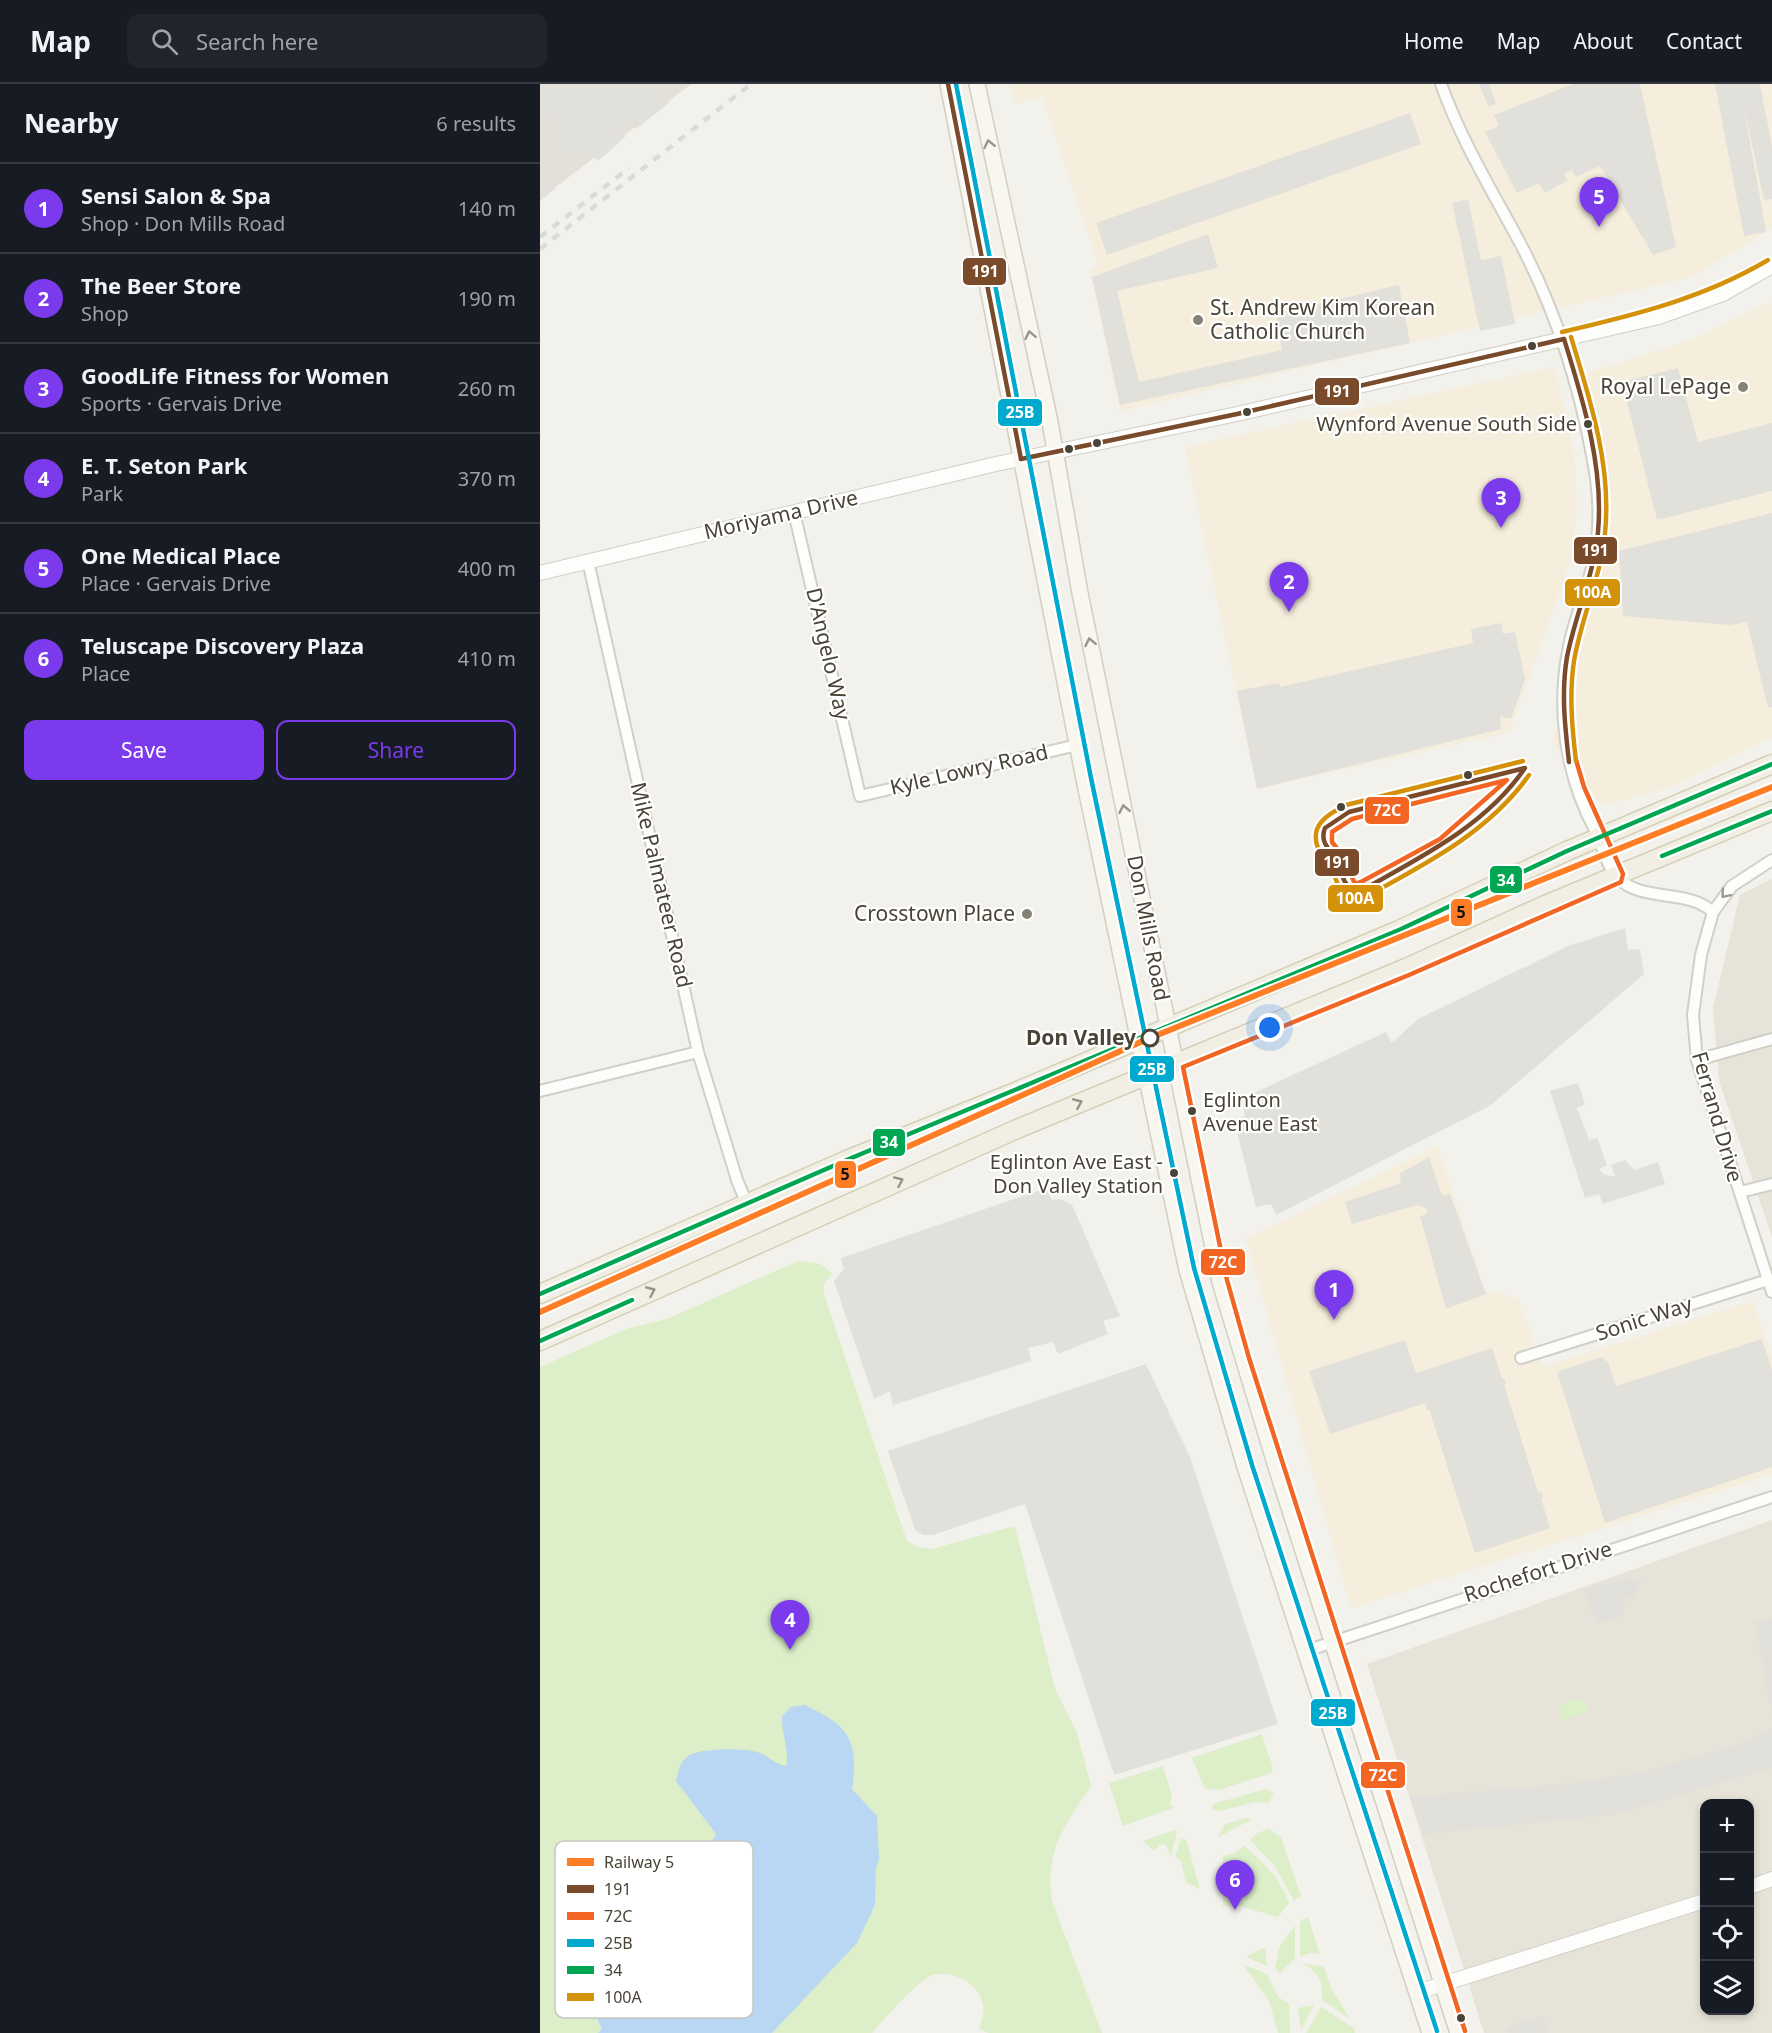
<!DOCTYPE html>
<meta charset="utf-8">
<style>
:root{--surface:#171b24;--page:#20242c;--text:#f1f3f6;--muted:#9ea1a6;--line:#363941;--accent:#7c3aed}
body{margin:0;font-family:"Noto Sans",sans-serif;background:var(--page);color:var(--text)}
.controls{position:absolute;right:18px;bottom:18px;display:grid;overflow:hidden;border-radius:12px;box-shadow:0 3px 9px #0003}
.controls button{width:54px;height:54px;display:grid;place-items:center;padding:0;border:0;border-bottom:2px solid var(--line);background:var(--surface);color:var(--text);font:30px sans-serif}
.you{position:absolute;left:730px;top:944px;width:21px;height:21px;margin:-15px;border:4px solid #fff;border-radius:50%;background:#1a73e8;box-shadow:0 0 0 9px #1a73e833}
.badge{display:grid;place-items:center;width:39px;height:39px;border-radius:50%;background:var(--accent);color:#fff;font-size:20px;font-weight:700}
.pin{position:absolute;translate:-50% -50px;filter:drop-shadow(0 2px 3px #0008)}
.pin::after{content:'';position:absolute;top:32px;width:21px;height:18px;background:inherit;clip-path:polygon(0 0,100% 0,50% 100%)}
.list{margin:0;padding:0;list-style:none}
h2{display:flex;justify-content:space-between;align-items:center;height:78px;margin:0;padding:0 24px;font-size:26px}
h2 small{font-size:20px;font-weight:400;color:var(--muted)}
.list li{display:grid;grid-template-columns:39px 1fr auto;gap:18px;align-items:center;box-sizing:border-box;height:90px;padding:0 24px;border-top:2px solid var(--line)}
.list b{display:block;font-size:22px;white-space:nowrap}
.list p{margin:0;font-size:20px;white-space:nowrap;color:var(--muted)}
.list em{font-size:20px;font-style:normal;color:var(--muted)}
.actions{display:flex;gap:12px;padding:18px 24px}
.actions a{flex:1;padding:14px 0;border:2px solid var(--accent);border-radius:12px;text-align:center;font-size:21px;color:var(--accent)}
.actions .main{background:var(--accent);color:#fff}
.icon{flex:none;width:33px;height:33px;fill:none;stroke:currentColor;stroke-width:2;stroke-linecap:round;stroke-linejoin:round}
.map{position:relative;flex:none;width:1232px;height:1949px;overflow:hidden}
header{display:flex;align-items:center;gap:36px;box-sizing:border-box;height:84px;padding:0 30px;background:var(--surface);border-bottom:2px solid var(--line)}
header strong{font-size:28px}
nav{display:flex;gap:33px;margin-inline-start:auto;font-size:21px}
.search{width:420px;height:54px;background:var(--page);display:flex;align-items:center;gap:15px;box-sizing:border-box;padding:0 21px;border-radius:12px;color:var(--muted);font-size:22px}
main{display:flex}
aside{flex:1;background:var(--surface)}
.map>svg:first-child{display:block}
</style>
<header>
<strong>Map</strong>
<div class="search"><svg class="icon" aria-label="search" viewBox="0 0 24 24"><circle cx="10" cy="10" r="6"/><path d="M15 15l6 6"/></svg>Search here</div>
<nav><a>Home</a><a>Map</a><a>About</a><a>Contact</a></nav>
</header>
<main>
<aside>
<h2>Nearby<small>6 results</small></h2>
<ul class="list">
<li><span class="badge">1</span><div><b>Sensi Salon &amp; Spa</b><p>Shop · Don Mills Road</p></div><em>140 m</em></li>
<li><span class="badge">2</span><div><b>The Beer Store</b><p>Shop</p></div><em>190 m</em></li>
<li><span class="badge">3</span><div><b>GoodLife Fitness for Women</b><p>Sports · Gervais Drive</p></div><em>260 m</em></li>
<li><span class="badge">4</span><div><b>E. T. Seton Park</b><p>Park</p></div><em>370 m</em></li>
<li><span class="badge">5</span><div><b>One Medical Place</b><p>Place · Gervais Drive</p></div><em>400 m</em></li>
<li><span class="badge">6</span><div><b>Teluscape Discovery Plaza</b><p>Place</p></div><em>410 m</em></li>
</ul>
<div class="actions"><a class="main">Save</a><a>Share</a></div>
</aside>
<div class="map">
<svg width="1232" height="1949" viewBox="0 0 1232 1949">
<rect width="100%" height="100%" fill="#f2f1eb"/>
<g fill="#e7e3d8" fill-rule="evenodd">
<path d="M1232,795V1153L1179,997L1173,924L1200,811Z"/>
<path d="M1232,1436V1949H944L827,1580ZM1164,1720H1210V1926H1164Z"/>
</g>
<g fill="#f6eedd">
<path d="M471,0H1232V145L1151,193L580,327L550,185L559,181L503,13L475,20Z"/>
<path d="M1232,218V653L1131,703L1063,722L1012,659L1048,538L1063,443L1048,289L1143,259Z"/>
<path d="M1015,283L1034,370L1037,420L1031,475L970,648L717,705L645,363Z"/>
<path d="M898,1062L945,1207L978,1214L1002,1283L1213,1217L1232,1272V1390L811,1524L706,1155Z"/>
</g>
<path fill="#e2e0d9" d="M0,0H151L0,115Z"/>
<g fill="#dcefc9">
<path d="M258,1177L281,1180L292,1189L284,1201V1210L367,1457L377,1463L392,1465L475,1442L515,1605L537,1649L551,1702C524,1743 505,1765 512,1817L562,1949H448L439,1944C441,1937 445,1929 443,1921C440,1899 413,1886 393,1891C380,1894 342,1937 332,1949H0V1283L86,1245L127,1235Z"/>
<path d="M1032,1615L1040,1616L1047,1621L1048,1628L1021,1636L1017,1624Z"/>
<path d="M722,1650L733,1684L731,1689L679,1706L665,1705L652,1674Z"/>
<path d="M623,1682L632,1713L630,1720L633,1724L583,1742L569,1699Z"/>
<path d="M726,1705L734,1710L728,1719L715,1718L680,1727L672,1726L673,1720Z"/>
<path d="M709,1733L711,1736L678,1753L685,1740Z"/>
<path d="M729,1745L741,1753L761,1812L754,1817L734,1781L710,1756L717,1749Z"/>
<path d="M634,1746L637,1748L631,1772L626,1761L620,1760L614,1767L603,1757Z"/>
<path d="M641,1754L646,1756L660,1805L646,1798L641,1777L635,1773Z"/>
<path d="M704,1762C724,1778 740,1795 749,1819L738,1833L696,1821L683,1822V1772L695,1769Z"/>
<path d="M768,1833L780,1870L772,1869L760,1872V1838Z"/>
<path d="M755,1841V1874L740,1889L735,1884L739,1864Z"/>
<path d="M725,1863L727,1882L706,1873Z"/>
<path d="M763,1879L784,1883L791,1904L810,1935L782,1916C784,1898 778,1888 763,1879Z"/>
<path d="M703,1880L727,1890L738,1913L749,1920L750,1949H738L730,1919Z"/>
<path d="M774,1921L761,1946L758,1924Z"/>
<path d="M781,1923L814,1944L815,1949H766Z"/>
</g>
<g fill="#e1e0da">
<path d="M0,0H119L121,10L129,19L96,45L88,36L79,44L86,52L58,77L48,67L14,74Z"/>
<path d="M939,0H949L956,20L949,23Z"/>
<path d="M1033,0H1100L1136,163L1113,171L1060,82L1036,93L1032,86L1024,90L1028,96L1005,109L999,99L977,109L945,48L959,42L954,31Z"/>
<path d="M1175,0H1220L1232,63V115L1224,116L1203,19L1226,148L1204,152Z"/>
<path d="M870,29L881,60L567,171L556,139Z"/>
<path d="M0,48L15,105L0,117Z"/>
<path d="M928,115L941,176L961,172L975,240L940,247L912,119Z"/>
<path d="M668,150L678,184L577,207L599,298L742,266L736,230L859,201L870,259L580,321L552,193Z"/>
<path d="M1138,284L1158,358L1232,339V407L1117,436L1082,298Z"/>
<path d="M1232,429V623L1228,624L1207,538L1190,541L1083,532L1079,467Z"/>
<path d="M961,539L963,550L975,548L985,595L971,635L960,632L961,645L717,705L697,607L739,599L740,603L933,559L931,545Z"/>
<path d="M1085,844L1088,866L1100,865L1104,890L951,1021L736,1131L731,1120L716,1123L694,1035L705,1032L701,1015L846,948L851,958L854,957L878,935L1028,862Z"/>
<path d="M1038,999L1045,1020L1037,1024L1049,1056L1057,1054L1067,1081L1059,1085L1064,1091L1075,1092L1071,1081L1085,1076L1094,1086L1118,1078L1125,1100L1063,1120L1059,1110L1045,1114L1010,1007Z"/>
<path d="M889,1073L902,1112L910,1110L946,1210L906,1225L880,1132L887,1130L886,1124L877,1121L812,1140L805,1118L861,1099L859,1090Z"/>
<path d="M507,1104L512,1116L520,1115L532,1121L580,1232L563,1237L568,1250L518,1270L513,1258L488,1264L491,1277L353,1321L350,1307L334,1315L294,1197L304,1185L301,1174Z"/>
<path d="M1222,1255L1232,1286V1383L1065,1439L1017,1288L1061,1273L1068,1278L1076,1302Z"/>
<path d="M865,1256L876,1289L952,1264L962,1294H964L966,1300L964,1301L998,1408L1001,1407L1003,1413L1001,1414L1010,1444L935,1469L889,1325L886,1326V1319L790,1350L769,1287Z"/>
<path d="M606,1280L650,1373L738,1640L574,1691L485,1420L393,1451H383L375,1446L348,1367Z"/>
<path d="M1089,1493L1101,1497L1093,1515L1085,1513L1083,1532L1056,1540L1043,1505Z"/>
<path d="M1232,1534V1630L1215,1537Z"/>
<path d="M1232,1644V1684L1072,1731L883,1750L870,1713L1026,1700L1100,1689L1202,1659Z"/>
<path d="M1004,1932L1009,1949H967L965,1944Z"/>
</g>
<path fill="#b9d6f3" d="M265,1621C309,1642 319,1655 312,1705L337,1732L339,1776L336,1783L335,1821L317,1859L232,1949H58L62,1944L54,1929L35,1904L41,1865L49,1840L71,1822L165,1770L176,1750L136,1697C138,1687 141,1674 152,1670C166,1664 202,1664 217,1668C228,1671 234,1680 246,1682C250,1672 241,1645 242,1632L251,1623Z"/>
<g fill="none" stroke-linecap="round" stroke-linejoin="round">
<defs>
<g id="minor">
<path d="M901,0C921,56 951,105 979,157C1015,225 1038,296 1052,371C1059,405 1061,441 1054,475C1048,504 1035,532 1029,562C1016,624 1025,690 1055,746C1062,760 1066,781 1077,793C1101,819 1147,804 1173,828"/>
<path d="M254,428L320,712L537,661"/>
<path d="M48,477L158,968L197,1096L207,1120"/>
<path d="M1232,776L1192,802L1173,828L1161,871L1153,931L1157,976L1232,1208"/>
<path d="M1157,976L1232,955"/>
<path d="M0,1007L158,968"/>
<path d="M1200,1108L1232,1100"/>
<path d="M981,1274L1228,1196"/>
<path d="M766,1567L1232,1413"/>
</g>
<g id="tertiary">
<path d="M0,489L456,380L697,330L1119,233L1183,210L1232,182"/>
<path d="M1210,1803L1232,1795"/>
<path d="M878,1908L1164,1817"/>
</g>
<g id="secondary">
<path d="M408,0L544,695L647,1186L705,1383L890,1949"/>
<path d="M437,0L510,338L540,509L680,1198L737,1386L918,1949"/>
</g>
<g id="primary">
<path d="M0,1210L309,1075L475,1008L859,846L1027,767L1232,680"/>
<path d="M0,1257L477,1045L866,884L1005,821L1232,727"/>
</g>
</defs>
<use href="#minor" stroke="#d0cfc8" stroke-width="14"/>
<use href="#tertiary" stroke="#d0cfc8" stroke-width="16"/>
<use href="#secondary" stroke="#d2cfc1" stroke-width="18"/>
<use href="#primary" stroke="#d6cfb7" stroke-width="21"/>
<use href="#minor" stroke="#fdfdfc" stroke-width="10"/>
<use href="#tertiary" stroke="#fdfdfc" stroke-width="14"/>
<use href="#secondary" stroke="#f7f6ef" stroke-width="15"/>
<use href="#primary" stroke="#f1efe4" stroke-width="18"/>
<g stroke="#dadad9" stroke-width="4.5" stroke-dasharray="8 8" stroke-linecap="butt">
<path d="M0,153L89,84"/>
<path d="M0,165L211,0"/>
</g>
<defs>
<g id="bus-1">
<path d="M408,0L481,375"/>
<path d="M1024,255C1043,316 1064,383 1058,448C1054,491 1035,531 1027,573C1021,608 1025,643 1029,678"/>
<path d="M481,375L697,330L1024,255"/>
<path d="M985,684C946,741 883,772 824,805L813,808C803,799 802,790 797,778C791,766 779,759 785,744L809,728Z"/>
</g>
<g id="bus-2">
<path d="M967,696L900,755L821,798L815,800L803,772L792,758V748L812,735Z"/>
<path d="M925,1947L709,1274L687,1196L643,983L869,891L1081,798L1083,790L1044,703L1036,676"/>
</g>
<path id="bus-3" d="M416,0L551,694L654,1184L712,1381L897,1947"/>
<g id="bus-4">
<path d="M1122,772L1232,727"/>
<path d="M0,1210L309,1075L859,846L1027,767L1232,680"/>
<path d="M0,1257L92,1216"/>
</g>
<g id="bus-5">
<path d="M1022,248C1095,231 1164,214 1228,176"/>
<path d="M1031,253C1050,315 1072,383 1065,449C1061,493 1041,534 1034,577C1029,610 1032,644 1036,677"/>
<path d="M983,677L806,721C788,730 769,741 778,764C781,770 786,774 789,780C797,793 796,808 812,815L827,812C886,780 950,747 989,691"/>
</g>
</defs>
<use href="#bus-1" stroke="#fff" stroke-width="9"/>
<use href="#bus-2" stroke="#fff" stroke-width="9"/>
<use href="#bus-3" stroke="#fff" stroke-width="9"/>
<use href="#bus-4" stroke="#fff" stroke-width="9"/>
<use href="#bus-5" stroke="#fff" stroke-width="9"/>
<use href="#bus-1" stroke="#7a4b2a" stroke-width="4.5"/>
<use href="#bus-2" stroke="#f26522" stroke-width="4.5"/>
<use href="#bus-3" stroke="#00a9ce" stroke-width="4.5"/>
<use href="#bus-4" stroke="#00a651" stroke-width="4.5"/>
<use href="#bus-5" stroke="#d4920b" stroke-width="4.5"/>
<defs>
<path id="rail-1" d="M0,1228L605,956L1232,703"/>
</defs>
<use href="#rail-1" stroke="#fff" stroke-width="10"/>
<use href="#rail-1" stroke="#ff7d24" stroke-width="6"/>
</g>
<defs><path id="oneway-chevron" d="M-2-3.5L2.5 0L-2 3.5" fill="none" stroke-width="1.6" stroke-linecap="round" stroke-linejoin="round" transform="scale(1.5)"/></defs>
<g stroke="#979489">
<use href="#oneway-chevron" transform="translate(449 60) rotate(-102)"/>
<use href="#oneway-chevron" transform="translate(490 251) rotate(-102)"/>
<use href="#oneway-chevron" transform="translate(550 558) rotate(-102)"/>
<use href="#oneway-chevron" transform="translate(584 725) rotate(-101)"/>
</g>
<use stroke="#9a978f" href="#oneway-chevron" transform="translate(1185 810) rotate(130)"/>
<g stroke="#959184">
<use href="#oneway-chevron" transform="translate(538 1019) rotate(-23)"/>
<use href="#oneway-chevron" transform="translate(359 1097) rotate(-24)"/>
<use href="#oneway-chevron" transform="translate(111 1207) rotate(-24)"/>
</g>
<g fill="#848175" stroke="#fff" stroke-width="2">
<circle cx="658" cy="236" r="6"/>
<circle cx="1203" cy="303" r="6"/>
<circle cx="487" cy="830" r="6"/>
</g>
<g fill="#494436" stroke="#fff" stroke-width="2">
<circle cx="992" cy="262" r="5"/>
<circle cx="707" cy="328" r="5"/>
<circle cx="1048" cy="340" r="5"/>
<circle cx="557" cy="359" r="5"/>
<circle cx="529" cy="365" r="5"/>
<circle cx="928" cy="691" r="5"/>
<circle cx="801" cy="723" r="5"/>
<circle cx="652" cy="1027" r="5"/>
<circle cx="634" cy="1089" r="5"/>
<circle cx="921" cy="1934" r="5"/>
</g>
<circle fill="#fff" stroke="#494436" stroke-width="3" cx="610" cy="954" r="8"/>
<g text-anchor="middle" stroke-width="4.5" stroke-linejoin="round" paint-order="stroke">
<g font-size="20" fill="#494436" stroke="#fff" text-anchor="end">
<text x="1037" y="347">Wynford Avenue South Side</text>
<text x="663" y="1023" text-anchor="start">Eglinton<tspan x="663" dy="24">Avenue East</tspan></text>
<text x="623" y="1085">Eglinton Ave East -<tspan x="623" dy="24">Don Valley Station</tspan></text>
</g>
<g font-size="21" fill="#494436" stroke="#fff" text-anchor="end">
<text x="670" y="231" text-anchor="start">St. Andrew Kim Korean<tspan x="670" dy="24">Catholic Church</tspan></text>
<text x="1191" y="310">Royal LePage</text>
<text x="475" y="837">Crosstown Place</text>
</g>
<g font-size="21" fill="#494436" stroke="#fff">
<text transform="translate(241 431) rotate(-13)" y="7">Moriyama Drive</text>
<text transform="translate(288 570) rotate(77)" y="7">D'Angelo Way</text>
<text transform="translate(429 686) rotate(-13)" y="7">Kyle Lowry Road</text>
<text transform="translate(121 801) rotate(77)" y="7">Mike Palmateer Road</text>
<text transform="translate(608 844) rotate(79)" y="7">Don Mills Road</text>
<text transform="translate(1177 1033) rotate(74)" y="7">Ferrand Drive</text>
<text transform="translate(1104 1235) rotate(-18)" y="7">Sonic Way</text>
<text transform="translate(998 1488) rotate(-18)" y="7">Rochefort Drive</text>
</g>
<g font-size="21" font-weight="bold" fill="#494436" stroke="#fff" text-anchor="end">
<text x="596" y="961">Don Valley</text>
</g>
</g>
<rect x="15" y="1757" width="198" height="177" rx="9" fill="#fff" stroke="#c8c7c3" stroke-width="1.5"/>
<rect x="27" y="1774" width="27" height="8" fill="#ff7d24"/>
<rect x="27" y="1801" width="27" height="8" fill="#7a4b2a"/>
<rect x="27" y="1828" width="27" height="8" fill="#f26522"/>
<rect x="27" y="1855" width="27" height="8" fill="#00a9ce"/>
<rect x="27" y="1882" width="27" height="8" fill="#00a651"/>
<rect x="27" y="1909" width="27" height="8" fill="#d4920b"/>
<g font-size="16" fill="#494436">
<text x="64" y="1784">Railway 5</text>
<text x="64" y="1811">191</text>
<text x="64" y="1838">72C</text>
<text x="64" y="1865">25B</text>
<text x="64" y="1892">34</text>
<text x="64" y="1919">100A</text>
</g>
<g stroke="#fff" stroke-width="2">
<rect x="422" y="173" width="45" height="29" rx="6" fill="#7a4b2a"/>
<rect x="774" y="293" width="46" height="29" rx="6" fill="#7a4b2a"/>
<rect x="457" y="314" width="46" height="29" rx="6" fill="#00a9ce"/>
<rect x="1033" y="452" width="45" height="29" rx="6" fill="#7a4b2a"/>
<rect x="1024" y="494" width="57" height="29" rx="6" fill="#d4920b"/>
<rect x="824" y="712" width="46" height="29" rx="6" fill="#f26522"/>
<rect x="774" y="764" width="46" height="29" rx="6" fill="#7a4b2a"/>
<rect x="949" y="781" width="34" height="29" rx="6" fill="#00a651"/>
<rect x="787" y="800" width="57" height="29" rx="6" fill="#d4920b"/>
<rect x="910" y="814" width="23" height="29" rx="6" fill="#ff7d24"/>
<rect x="589" y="971" width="46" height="28" rx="6" fill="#00a9ce"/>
<rect x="332" y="1044" width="34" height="29" rx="6" fill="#00a651"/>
<rect x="294" y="1076" width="23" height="29" rx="6" fill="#ff7d24"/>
<rect x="660" y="1164" width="46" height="28" rx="6" fill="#f26522"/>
<rect x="770" y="1614" width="46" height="29" rx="6" fill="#00a9ce"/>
<rect x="820" y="1677" width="46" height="28" rx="6" fill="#f26522"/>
</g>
<g font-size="16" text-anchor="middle" font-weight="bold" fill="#fff">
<text x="445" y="193">191</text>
<text x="797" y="313">191</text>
<text x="480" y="334">25B</text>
<text x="1055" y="472">191</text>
<text x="1052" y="514">100A</text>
<text x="847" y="732">72C</text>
<text x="797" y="784">191</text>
<text x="966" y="802">34</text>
<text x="815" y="820">100A</text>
<text x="612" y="991">25B</text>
<text x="349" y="1064">34</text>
<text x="683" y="1184">72C</text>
<text x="793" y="1635">25B</text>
<text x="843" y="1697">72C</text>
</g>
<g font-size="16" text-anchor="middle" font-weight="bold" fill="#111">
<text x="921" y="834">5</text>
<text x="305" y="1096">5</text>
</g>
</svg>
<div class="controls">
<button>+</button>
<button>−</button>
<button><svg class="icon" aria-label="locate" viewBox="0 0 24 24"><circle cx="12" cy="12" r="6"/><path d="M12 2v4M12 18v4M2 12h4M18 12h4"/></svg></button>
<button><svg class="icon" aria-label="layers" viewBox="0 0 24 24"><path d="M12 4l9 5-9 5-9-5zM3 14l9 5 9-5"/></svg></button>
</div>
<div class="you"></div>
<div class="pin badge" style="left:794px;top:1236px">1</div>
<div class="pin badge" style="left:749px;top:528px">2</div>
<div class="pin badge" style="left:961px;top:444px">3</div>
<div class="pin badge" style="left:250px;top:1566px">4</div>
<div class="pin badge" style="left:1059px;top:143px">5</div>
<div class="pin badge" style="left:695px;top:1826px">6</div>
</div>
</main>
